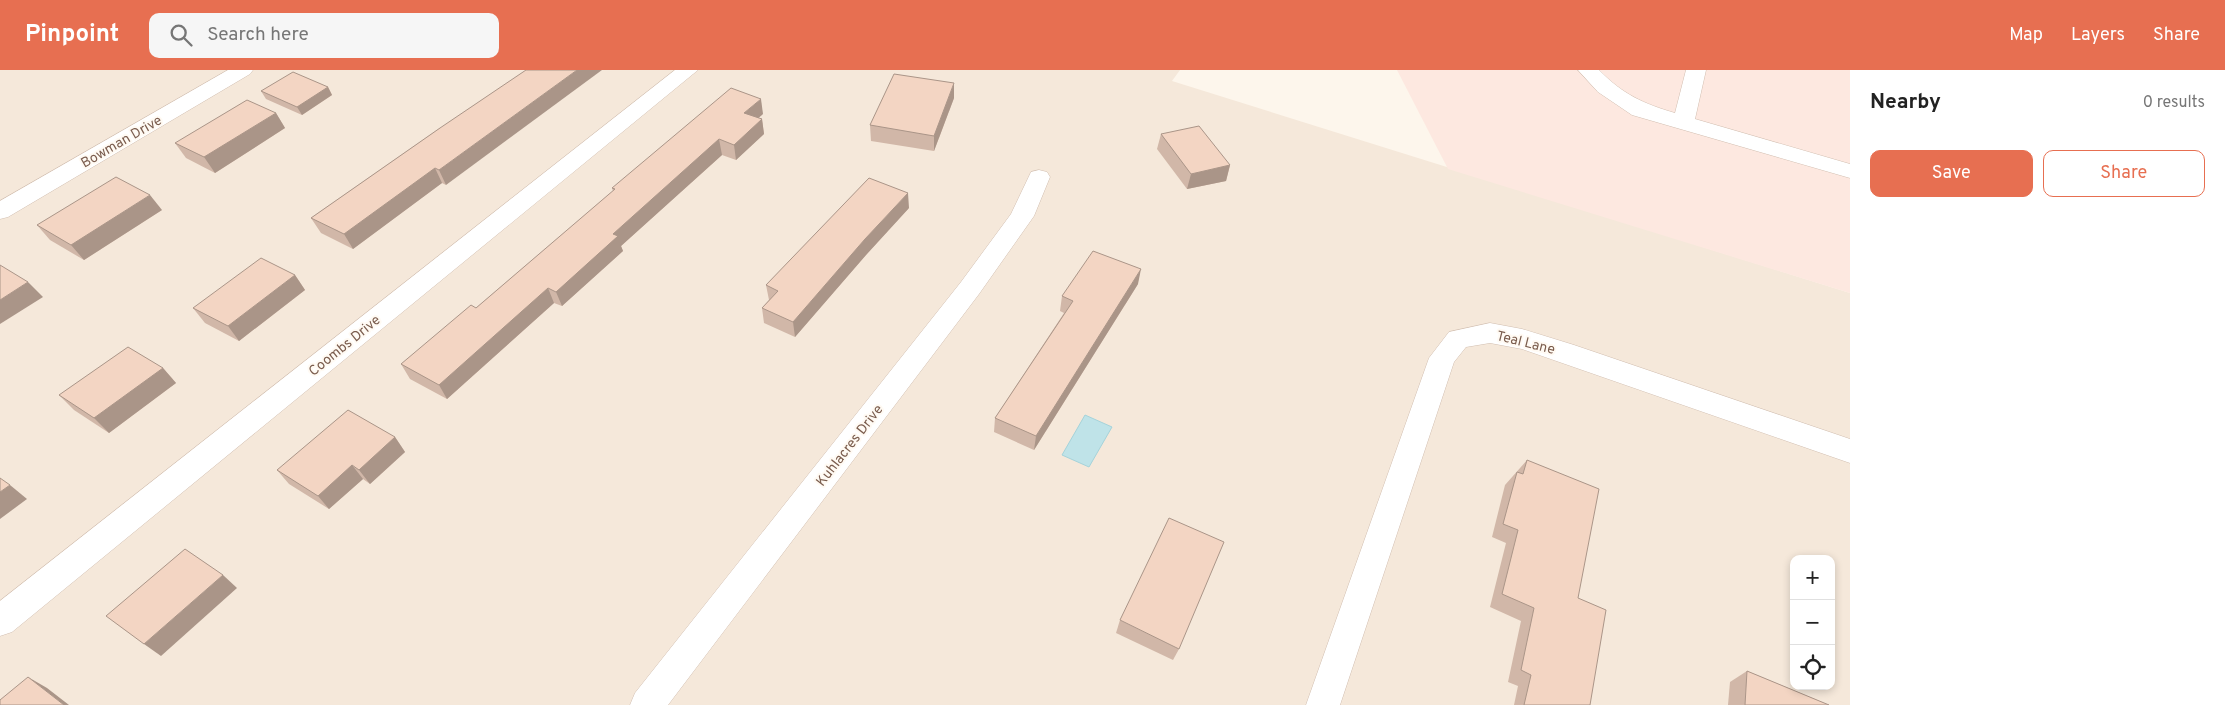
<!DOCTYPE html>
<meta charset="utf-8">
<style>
:root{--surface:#fff;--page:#f6f6f6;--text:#222;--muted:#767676;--line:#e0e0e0;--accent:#e76f51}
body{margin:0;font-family:Overpass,sans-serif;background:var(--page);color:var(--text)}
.controls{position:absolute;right:15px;bottom:15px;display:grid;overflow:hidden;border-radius:10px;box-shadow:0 2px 8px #0003}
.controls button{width:45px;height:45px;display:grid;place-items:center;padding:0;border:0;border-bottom:1px solid var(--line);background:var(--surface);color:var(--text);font:25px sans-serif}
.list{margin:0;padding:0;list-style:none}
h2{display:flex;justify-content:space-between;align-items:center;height:65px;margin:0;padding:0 20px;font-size:21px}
h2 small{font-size:16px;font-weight:400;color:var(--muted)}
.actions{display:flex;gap:10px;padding:15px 20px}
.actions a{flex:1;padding:11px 0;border:1px solid var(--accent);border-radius:10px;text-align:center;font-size:18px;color:var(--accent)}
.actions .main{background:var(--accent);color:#fff}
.icon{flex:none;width:28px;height:28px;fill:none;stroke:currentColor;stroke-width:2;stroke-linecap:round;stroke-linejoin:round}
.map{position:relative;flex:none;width:1850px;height:635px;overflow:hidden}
header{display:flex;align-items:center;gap:30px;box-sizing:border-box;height:70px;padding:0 25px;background:var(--accent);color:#fff}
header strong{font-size:24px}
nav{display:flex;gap:28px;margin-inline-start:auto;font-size:18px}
.search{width:350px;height:45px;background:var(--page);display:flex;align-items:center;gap:12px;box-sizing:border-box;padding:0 18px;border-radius:10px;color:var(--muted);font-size:19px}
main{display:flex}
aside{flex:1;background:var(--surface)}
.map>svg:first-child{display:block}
</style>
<header>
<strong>Pinpoint</strong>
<div class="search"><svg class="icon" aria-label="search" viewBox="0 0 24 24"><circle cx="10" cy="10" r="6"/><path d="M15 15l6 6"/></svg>Search here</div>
<nav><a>Map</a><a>Layers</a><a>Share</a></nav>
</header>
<main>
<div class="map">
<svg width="1850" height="635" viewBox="0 0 1850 635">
<rect width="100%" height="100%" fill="#fdf6ec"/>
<path fill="#f5e8da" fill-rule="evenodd" d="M0,0H1180L1172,11L1850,223V635H0ZM1794,489H1831V616H1794Z"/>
<path fill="#fde8e0" d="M1397,0H1850V223L1448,99Z"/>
<path fill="#bfe3e8" stroke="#a5d3da" d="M1085,345L1112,357L1089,397L1062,385Z"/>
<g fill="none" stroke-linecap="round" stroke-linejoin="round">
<defs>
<g id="minor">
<path d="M228,0H253L250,4L8,147L0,149V131Z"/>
<path d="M675,0H698L12,562L0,566V531Z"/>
<path d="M1578,0H1599C1622,24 1644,34 1675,43L1686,0H1706L1695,49L1850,94V108L1632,45L1598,22Z"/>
<path d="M1039,100L1047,102L1050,107L1034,146L979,224L668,635H630L635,623L961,212L1011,144L1031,102Z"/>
<path d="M1490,253L1522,259L1574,275L1850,369V393L1522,279L1490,273L1466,277L1454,292L1340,635H1306L1429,288L1449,262Z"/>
</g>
</defs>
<use href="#minor" stroke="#d1beb0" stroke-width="1"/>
<use href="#minor" fill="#fff" fill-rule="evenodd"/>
</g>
<g fill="#d1b7a8">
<path d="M328,17L332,25L302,45L266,29L261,21Z"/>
<path d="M954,28L934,81L871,71L870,55Z"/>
<path d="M276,43L285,58L215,103L186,88L175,73Z"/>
<path d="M763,44L758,48L762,49L764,64L736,90L722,85L621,176L623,181L562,236L554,233L447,329L410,309L401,294L476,238L613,121L612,118Z"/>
<path d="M440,58L446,115L442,113L353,179L321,163L311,148Z"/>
<path d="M1161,64L1230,95L1226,111L1187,119L1157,79Z"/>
<path d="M909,138L866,185L795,267L764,253L762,238L769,230L766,215Z"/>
<path d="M162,140L84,190L50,170L37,155Z"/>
<path d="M295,205L305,220L239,271L205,253L193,238Z"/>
<path d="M1138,214L1034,380L994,362L995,348L1064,243L1060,241L1062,226Z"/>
<path d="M163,298L176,313L109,363L74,340L59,325Z"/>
<path d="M395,367L405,382L370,414L363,409L329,439L289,414L277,400Z"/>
<path d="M1527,390L1578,528L1590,635H1514L1518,616L1508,612L1521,551L1490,537L1506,473L1492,467L1505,415Z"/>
<path d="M1120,550L1179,579L1173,590L1116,563Z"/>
<path d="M1747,601L1829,635H1728L1730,612Z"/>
</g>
<g fill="#aa9588">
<path d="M577,0H602L446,115L439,100Z"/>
<path d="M954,13V28L934,81V66Z"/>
<path d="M328,17L332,25L302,45L297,37Z"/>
<path d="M761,29L763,44L747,58L744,43Z"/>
<path d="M276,43L285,58L215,103L204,87Z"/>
<path d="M762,49L764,64L736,90L734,75Z"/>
<path d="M719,69L722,85L621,176L623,181L562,236L556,222L613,164Z"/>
<path d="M1230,95L1226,111L1187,119L1191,104Z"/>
<path d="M435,98L442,113L353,179L344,164Z"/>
<path d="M908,123L909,138L866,185L795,267L793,252L865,169Z"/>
<path d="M150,125L162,140L84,190L71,175Z"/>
<path d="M1141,199L1138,214L1034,380L1036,366Z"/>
<path d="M295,205L305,220L239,271L228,256Z"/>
<path d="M28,212L43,227L0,254V230Z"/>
<path d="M548,218L554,233L447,329L439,315Z"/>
<path d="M163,298L176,313L109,363L94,348Z"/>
<path d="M395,367L405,382L370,414L359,400Z"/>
<path d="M352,395L363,409L329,439L318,426Z"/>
<path d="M10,415L27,429L0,449V422Z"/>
<path d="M223,505L237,518L161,586L144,574Z"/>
<path d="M28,607L47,618L69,635H64Z"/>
</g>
<g fill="#f3d5c3" stroke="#aa9588">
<path d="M526,0H577L439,100L435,98L344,164L311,148L440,58Z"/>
<path d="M293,2L328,17L297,37L261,21Z"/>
<path d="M894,4L954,13L934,66L870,55Z"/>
<path d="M731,18L761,29L744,43L762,49L734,75L719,69L613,164L618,166L556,222L548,218L439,315L401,294L471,235L476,238L615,119L612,118Z"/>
<path d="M247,30L276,43L204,87L175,73Z"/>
<path d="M1199,56L1230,95L1191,104L1161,64Z"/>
<path d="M116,107L150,125L71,175L37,155Z"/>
<path d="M869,108L908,123L865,169L793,252L762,238L778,221L766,215Z"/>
<path d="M1093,181L1141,199L1036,366L995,348L1073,231L1062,226Z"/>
<path d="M261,188L295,205L228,256L193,238Z"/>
<path d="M0,195L28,212L0,230Z"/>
<path d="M128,277L163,298L94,348L59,325Z"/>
<path d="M348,340L395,367L359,400L352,395L318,426L277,400Z"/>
<path d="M1527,390L1599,419L1578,528L1606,540L1590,635H1524L1531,605L1521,600L1534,538L1502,524L1518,460L1503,454L1517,402L1523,404Z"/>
<path d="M0,408L10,415L0,422Z"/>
<path d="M1169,448L1224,472L1179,579L1120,550Z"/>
<path d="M185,479L223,505L144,574L106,546Z"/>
<path d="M1747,601L1829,635H1745Z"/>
<path d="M28,607L64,635H0V630Z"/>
</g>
<g text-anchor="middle" stroke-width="4" stroke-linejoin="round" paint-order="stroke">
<g font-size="14" fill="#7a5c4d" stroke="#fffaf3">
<text transform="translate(121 71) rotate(-30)" y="5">Bowman Drive</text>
<text transform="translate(1526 272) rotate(14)" y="5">Teal Lane</text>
<text transform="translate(344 275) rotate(-39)" y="5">Coombs Drive</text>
<text transform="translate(849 375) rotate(-52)" y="5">Kuhlacres Drive</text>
</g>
</g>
</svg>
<div class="controls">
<button>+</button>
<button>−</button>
<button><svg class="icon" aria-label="locate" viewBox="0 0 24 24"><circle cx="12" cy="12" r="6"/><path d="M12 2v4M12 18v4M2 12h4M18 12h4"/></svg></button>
</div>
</div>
<aside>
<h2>Nearby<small>0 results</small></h2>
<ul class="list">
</ul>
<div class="actions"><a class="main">Save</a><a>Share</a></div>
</aside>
</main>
